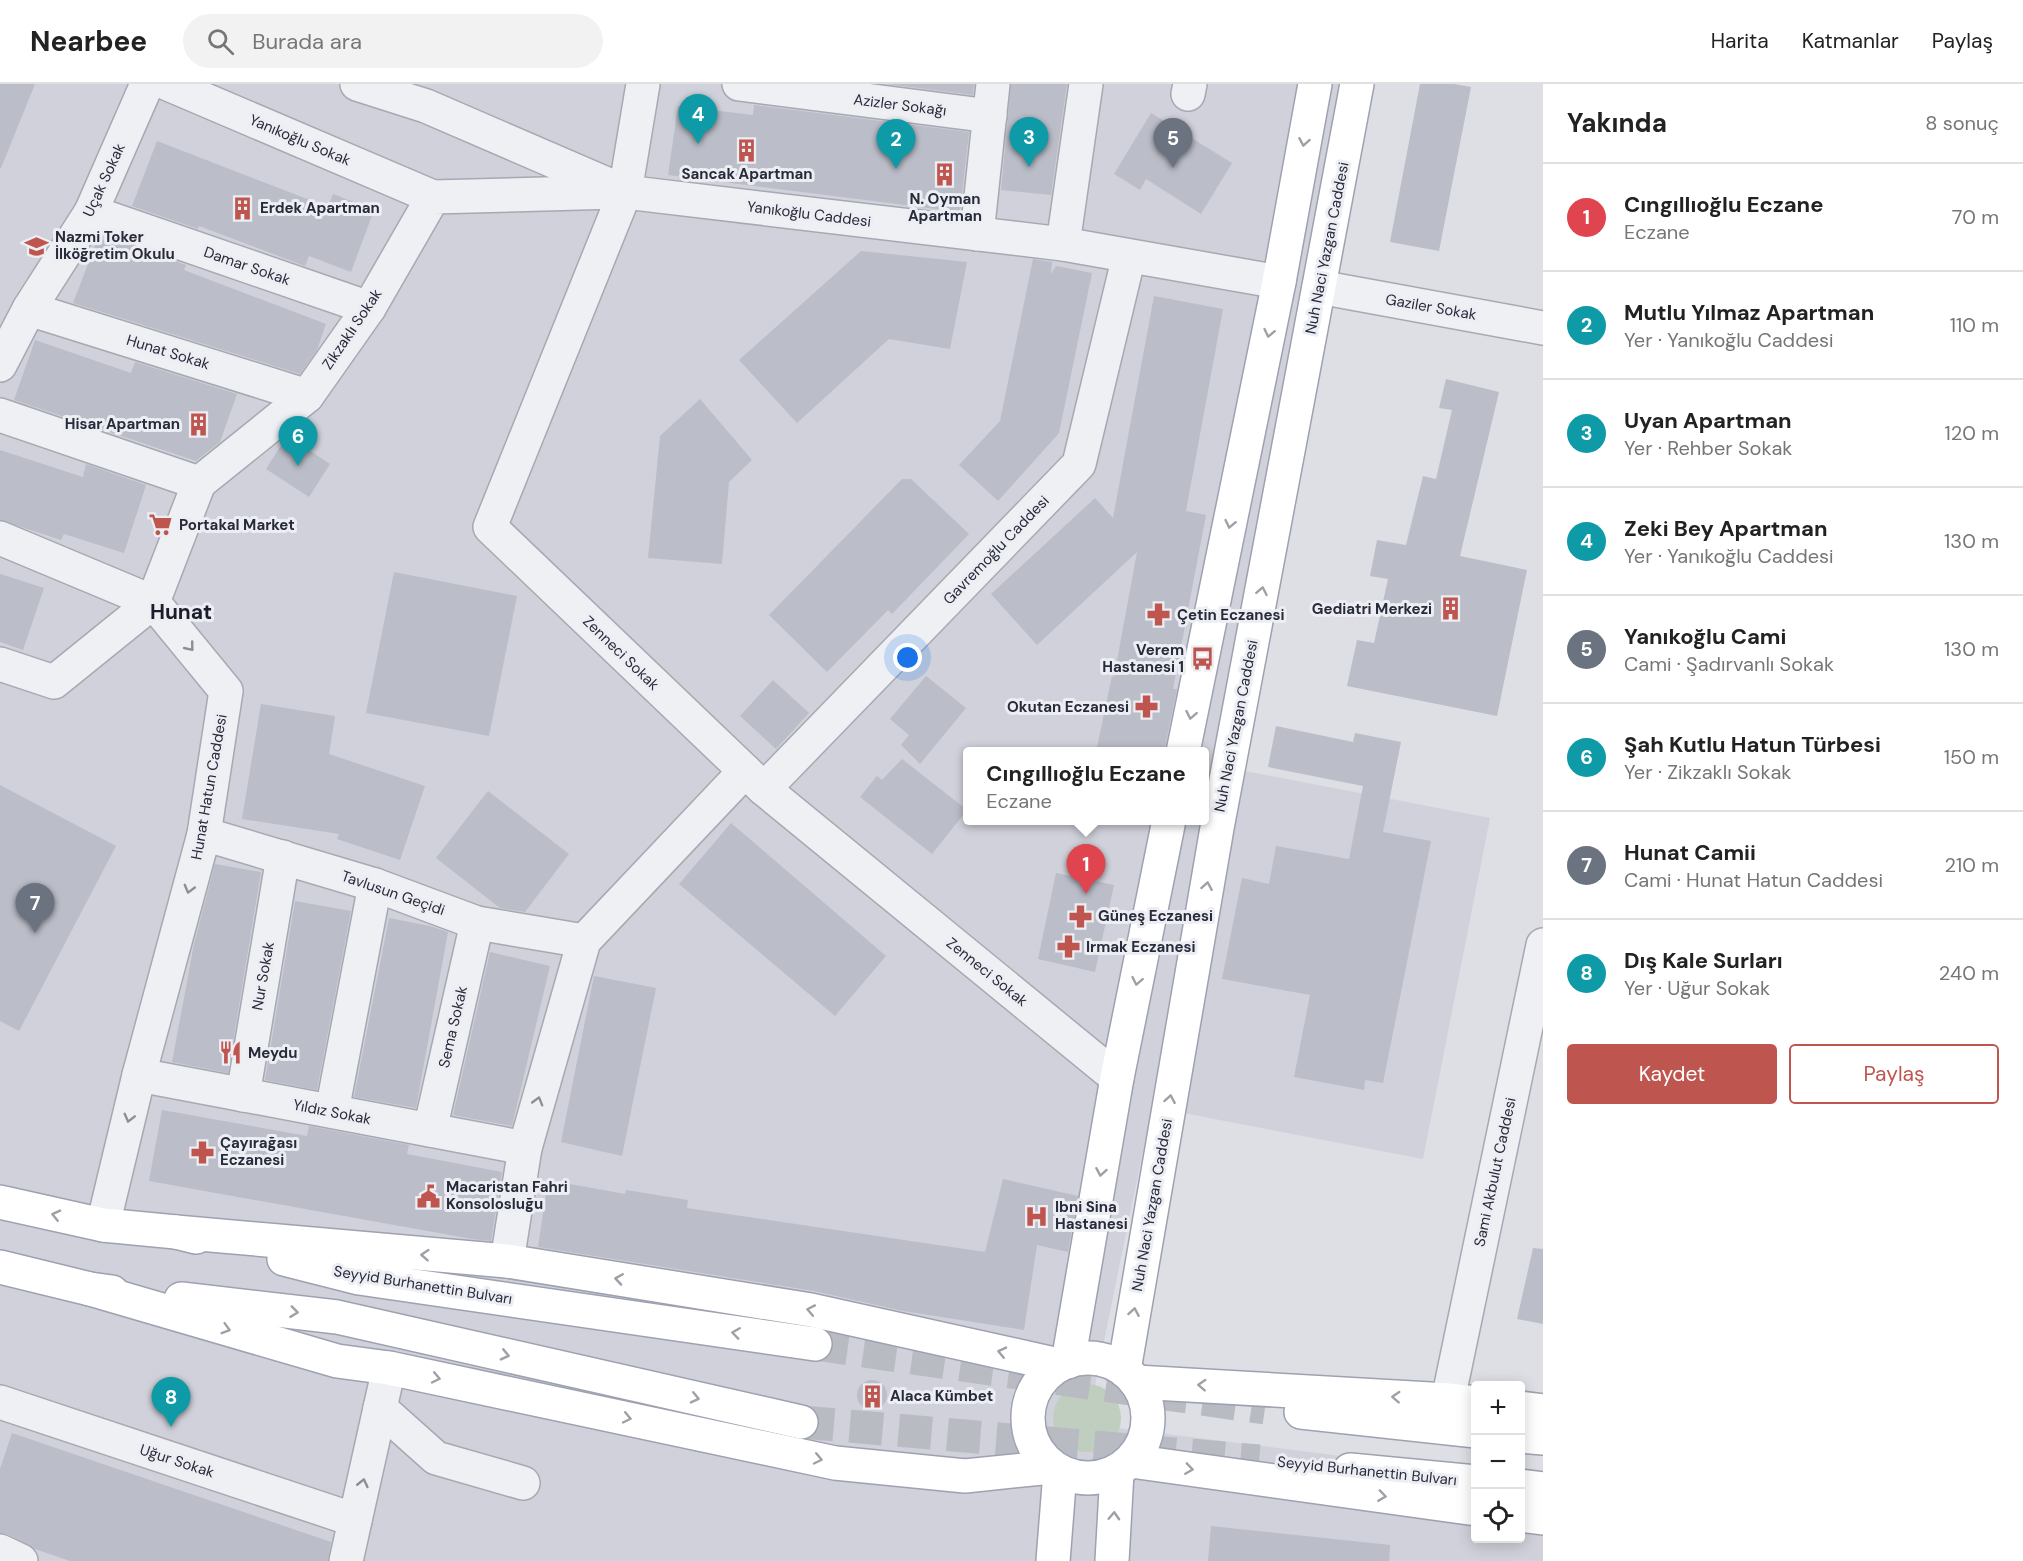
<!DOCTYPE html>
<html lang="tr">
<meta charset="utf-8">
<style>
:root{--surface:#fff;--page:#f2f2f2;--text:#222;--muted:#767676;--line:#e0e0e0;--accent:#be554e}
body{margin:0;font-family:"DM Sans",sans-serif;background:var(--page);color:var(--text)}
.controls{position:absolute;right:18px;bottom:18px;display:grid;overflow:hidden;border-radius:6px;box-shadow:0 3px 15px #0003}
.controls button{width:54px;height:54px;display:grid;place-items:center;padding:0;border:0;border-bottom:2px solid var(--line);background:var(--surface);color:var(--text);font:30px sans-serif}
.you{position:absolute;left:908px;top:574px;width:21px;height:21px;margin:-15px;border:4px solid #fff;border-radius:50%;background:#1a73e8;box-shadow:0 0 0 9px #1a73e833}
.badge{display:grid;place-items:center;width:39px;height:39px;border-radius:50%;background:var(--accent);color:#fff;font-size:20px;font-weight:700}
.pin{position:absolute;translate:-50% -50px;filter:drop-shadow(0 2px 3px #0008)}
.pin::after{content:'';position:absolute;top:32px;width:21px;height:18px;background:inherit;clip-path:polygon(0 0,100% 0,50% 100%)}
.popup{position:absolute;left:963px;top:663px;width:246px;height:78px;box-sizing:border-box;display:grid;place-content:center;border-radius:6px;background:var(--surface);filter:drop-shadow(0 2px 4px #0005);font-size:20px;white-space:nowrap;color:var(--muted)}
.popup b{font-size:22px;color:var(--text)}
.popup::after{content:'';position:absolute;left:50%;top:100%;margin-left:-12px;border:12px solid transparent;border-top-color:var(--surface)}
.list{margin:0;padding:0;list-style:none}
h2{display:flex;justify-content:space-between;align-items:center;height:78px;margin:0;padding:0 24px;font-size:26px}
h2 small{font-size:20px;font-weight:400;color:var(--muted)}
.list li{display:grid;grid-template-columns:39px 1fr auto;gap:18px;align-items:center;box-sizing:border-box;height:108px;padding:0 24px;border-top:2px solid var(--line)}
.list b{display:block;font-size:22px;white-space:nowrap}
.list p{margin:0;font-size:20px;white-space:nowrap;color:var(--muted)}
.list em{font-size:20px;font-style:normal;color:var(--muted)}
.actions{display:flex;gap:12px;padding:18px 24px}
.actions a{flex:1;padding:14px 0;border:2px solid var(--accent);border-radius:6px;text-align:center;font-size:21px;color:var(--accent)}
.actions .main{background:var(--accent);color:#fff}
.icon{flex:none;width:33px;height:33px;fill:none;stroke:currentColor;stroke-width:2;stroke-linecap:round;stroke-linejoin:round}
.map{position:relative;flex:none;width:1543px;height:1477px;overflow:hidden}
header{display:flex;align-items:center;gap:36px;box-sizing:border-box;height:84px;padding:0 30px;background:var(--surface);border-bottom:2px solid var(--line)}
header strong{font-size:28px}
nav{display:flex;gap:33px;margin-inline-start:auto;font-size:21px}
.search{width:420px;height:54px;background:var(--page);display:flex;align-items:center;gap:15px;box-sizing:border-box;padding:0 21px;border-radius:33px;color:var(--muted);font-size:22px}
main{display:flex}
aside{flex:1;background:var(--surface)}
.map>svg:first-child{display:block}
</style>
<header>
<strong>Nearbee</strong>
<div class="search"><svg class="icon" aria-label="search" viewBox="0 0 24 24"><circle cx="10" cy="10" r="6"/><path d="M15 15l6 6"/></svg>Burada ara</div>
<nav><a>Harita</a><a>Katmanlar</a><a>Paylaş</a></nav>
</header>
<main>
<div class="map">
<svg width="1543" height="1477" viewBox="0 0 1543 1477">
<rect width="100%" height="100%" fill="#dddfe5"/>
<path fill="#d0d1da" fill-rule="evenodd" d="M0,0H1345L1219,682L1490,734L1423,1075L1152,1023L1087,1340L1475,1389L1476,1454H1520L1521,1395L1543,1398V1477H0ZM968,668H1204V736H968Z"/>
<circle fill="#c0cebf" cx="1087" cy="1334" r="34"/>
<g fill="#bbbdc8">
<path d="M0,0H35L1,84H0Z"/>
<path d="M887,0H974L973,11Z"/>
<path d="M1011,0H1067L1051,111L1001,106Z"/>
<path d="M1420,0H1454L1471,3L1439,167L1390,158Z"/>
<path d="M754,21L969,48L960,128L668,91L678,22L753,31Z"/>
<path d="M1151,29L1232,79L1201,130L1146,95L1140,106L1114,90Z"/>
<path d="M157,57L328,123L333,110L374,126L351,188L309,172L305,182L199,142L198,145L132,122Z"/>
<path d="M98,154L117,161L119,157L186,181L184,186L326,240L317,266L300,290L73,219Z"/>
<path d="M861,167L967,178L950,265L889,255L797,339L739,276Z"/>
<path d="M1033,175L1052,178L1051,190L1056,182L1092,189L1059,349L998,417L959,381L1000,337Z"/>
<path d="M1154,212L1223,225L1186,427L1206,431L1173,605H1177L1164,668H1096L1112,592L1114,593L1137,468L1037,561L991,510L1095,414L1113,434Z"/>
<path d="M35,256L131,289L135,278L237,310L220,358L196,377L14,316Z"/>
<path d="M1446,295L1499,308L1460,472L1527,486L1497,632L1347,602L1357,556L1374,559L1388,495L1370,492L1377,456L1406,461L1423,392L1436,395L1452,326L1439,324Z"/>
<path d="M700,315L752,376L729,398L722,480L648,474L660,352Z"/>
<path d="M287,352L330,380L309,413L266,385Z"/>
<path d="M0,366L83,393L86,380L146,401L124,469L64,450L61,456L0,436Z"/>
<path d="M902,395H911L969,450L892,530L888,526L827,588L769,531Z"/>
<path d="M394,488L517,512L489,652L366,629Z"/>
<path d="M0,490L44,504L23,566L0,558Z"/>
<path d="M926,592L966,624L920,680L901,661L909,651L890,635Z"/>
<path d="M773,596L809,629L776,665L740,632Z"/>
<path d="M261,620L335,632L329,670L425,702L400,776L337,755L339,750L242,735Z"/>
<path d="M1276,642L1353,658L1355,649L1401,658L1383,748L1431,757L1383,999L1365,996L1364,1006L1294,993L1310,911L1222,895L1242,794L1269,800L1276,762L1349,775L1363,702L1268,683Z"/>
<path d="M902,675L967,726L932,770L860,713L877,692L882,696Z"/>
<path d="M0,701L116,762L19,947L0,937Z"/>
<path d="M488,707L569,770L525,828L500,824L436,774Z"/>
<path d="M731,739L886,872L835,932L679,800Z"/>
<path d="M215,780L261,788L228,989L172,978L194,860Z"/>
<path d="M1056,789L1114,801L1095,888L1038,875Z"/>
<path d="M295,817L351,827L317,1006L265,996Z"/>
<path d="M389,834L430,842L448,848L416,1024L354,1013Z"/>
<path d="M490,868L550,882L512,1042L453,1031Z"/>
<path d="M594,892L656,904L622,1072L561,1058Z"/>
<path d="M162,1026L307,1052L309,1042L409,1061L407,1070L502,1088L491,1157L472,1155L149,1097Z"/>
<path d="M1003,1095L1078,1112L1068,1168L1037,1161L1024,1246L903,1227L814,1207L538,1163L548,1096L625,1110L626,1106L688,1116L687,1124L985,1168Z"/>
<path d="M1533,1164L1543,1165V1240L1517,1235Z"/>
<circle cx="872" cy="1311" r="15"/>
<path d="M12,1349L331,1458L328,1477H70L35,1465L8,1450L0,1449V1385Z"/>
<path d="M1211,1442L1390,1461L1389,1477H1208Z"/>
</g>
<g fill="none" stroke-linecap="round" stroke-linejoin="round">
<g stroke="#b9bbc3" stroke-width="33" stroke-dasharray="33 16" stroke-linecap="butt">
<path d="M815,1260L1265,1324"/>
<path d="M801,1338L1259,1377"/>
</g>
<defs>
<g id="minor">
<path d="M168,0L433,113"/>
<path d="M357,0L426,22L625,108L1063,160L1279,198"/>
<path d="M643,0L625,108L490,443L764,705L1117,994"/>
<path d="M739,0L990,32"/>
<path d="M1188,10L1190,0"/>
<path d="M91,128L369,224"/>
<path d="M977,150L993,0"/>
<path d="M1063,160L1086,0"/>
<path d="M1319,203L1543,244"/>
<path d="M29,225L307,312"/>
<path d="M0,281L29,225L91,128L147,0"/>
<path d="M0,331L199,399"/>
<path d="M0,454L153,518L226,607L204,750L139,991L103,1141"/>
<path d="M153,518L199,399L307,312L369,224L433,113L616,108"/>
<path d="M0,580L54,598L153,518"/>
<path d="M764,705L1079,380L1129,172"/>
<path d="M204,750L375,801L477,839L584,857"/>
<path d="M139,991L525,1064"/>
<path d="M243,1011L283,773"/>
<path d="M332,1027L375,801"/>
<path d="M430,1046L477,839"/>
<path d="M507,1177L525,1064L584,857L745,687"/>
<path d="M1448,1316L1543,861"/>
<path d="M0,1318L355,1436"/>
<path d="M380,1324L436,1374L523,1399"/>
<path d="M0,1467L21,1477"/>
<path d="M346,1477L389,1284"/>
</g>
<g id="major">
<path d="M1183,668L1279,198L1315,0"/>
<path d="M0,1118L103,1141L176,1148L196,1153"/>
<path d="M176,1148L507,1177L811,1226L1059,1281"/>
<path d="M284,1175L359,1194L815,1260"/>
<path d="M0,1183L90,1205L112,1208"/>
<path d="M90,1205L337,1277L389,1284L835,1379L965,1392L1052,1383"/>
<path d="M181,1215L337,1233L801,1338"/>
<circle cx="1088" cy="1334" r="60"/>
<path d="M1068,1278L1117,994L1169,736"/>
<path d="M1124,1286L1217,744L1357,0"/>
<path d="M1136,1298L1448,1316L1476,1319"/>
<path d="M1520,1324L1543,1327"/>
<path d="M1301,1328L1476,1347"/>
<path d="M1520,1352L1543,1354"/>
<path d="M1131,1377L1476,1425"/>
<path d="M1350,1386L1476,1398"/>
<path d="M1520,1402L1543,1405"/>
<path d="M1520,1431L1543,1434"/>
<path d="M1053,1477L1060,1388"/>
<path d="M1112,1477L1117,1388"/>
</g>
</defs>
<use href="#minor" stroke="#a7a9b2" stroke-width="36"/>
<use href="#major" stroke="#9ea1b0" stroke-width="36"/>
<use href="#minor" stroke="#eff0f4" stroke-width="33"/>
<use href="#major" stroke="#fff" stroke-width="33"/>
</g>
<defs><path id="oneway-chevron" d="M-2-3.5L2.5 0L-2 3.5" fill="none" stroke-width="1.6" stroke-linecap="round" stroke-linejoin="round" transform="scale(1.5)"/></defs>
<g stroke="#9ea0a6">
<use href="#oneway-chevron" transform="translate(1304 58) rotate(100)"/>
<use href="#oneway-chevron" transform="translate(1269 249) rotate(102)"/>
<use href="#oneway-chevron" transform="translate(1230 440) rotate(102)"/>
<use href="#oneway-chevron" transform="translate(1262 507) rotate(-79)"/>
<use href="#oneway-chevron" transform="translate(1191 631) rotate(101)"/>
<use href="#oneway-chevron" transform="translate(1207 802) rotate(-80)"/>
<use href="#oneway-chevron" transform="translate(1137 897) rotate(101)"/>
<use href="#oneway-chevron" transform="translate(1170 1015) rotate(-80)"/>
<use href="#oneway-chevron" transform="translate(1101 1088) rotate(100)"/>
<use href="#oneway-chevron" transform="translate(56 1131) rotate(-167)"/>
<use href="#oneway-chevron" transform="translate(425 1171) rotate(-176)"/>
<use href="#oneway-chevron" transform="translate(619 1195) rotate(-171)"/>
<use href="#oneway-chevron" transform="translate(811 1226) rotate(-169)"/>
<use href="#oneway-chevron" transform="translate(294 1228) rotate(7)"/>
<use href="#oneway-chevron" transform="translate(1134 1228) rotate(-80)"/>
<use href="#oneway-chevron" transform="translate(226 1245) rotate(16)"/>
<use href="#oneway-chevron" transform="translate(736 1249) rotate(-172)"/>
<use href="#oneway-chevron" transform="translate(1002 1268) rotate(-167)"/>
<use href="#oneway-chevron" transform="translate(505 1271) rotate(13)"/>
<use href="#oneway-chevron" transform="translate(436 1294) rotate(12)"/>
<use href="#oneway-chevron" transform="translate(1202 1301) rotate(-177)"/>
<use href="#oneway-chevron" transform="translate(1396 1313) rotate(-177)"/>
<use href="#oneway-chevron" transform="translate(695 1314) rotate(13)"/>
<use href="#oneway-chevron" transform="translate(627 1334) rotate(12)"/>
<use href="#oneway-chevron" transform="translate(818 1375) rotate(12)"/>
<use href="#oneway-chevron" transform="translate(1189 1385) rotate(8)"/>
<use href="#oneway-chevron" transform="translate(1382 1412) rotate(8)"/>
<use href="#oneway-chevron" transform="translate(1114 1432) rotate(-87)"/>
</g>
<g stroke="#8c8e97">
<use href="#oneway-chevron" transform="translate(190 563) rotate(51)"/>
<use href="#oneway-chevron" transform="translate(189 805) rotate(105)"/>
<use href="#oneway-chevron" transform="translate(538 1017) rotate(-74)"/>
<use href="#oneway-chevron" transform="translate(129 1034) rotate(104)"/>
<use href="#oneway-chevron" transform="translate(363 1399) rotate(-77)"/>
</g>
<defs>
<symbol id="building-bare" viewBox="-9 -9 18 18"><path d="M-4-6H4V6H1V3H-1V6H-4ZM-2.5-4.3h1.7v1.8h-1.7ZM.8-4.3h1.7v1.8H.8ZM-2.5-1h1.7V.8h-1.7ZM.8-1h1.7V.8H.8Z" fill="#be554e" stroke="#eceef3" stroke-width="2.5" paint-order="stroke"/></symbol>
<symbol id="school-bare" viewBox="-9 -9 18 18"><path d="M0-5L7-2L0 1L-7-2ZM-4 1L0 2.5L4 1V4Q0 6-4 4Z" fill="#be554e" stroke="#eceef3" stroke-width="2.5" paint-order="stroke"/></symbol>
<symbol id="supermarket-bare" viewBox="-9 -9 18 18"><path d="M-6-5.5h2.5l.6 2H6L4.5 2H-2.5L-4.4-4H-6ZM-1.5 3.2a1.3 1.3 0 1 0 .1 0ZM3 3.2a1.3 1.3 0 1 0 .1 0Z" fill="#be554e" stroke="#eceef3" stroke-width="2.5" paint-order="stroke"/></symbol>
<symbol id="pharmacy-bare" viewBox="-9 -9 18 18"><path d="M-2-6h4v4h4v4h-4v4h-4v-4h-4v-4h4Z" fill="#be554e" stroke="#eceef3" stroke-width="2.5" paint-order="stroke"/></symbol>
<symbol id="bus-bare" viewBox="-9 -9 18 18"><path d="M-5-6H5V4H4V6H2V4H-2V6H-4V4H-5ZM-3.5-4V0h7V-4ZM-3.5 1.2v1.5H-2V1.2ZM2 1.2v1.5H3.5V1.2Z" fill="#be554e" stroke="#eceef3" stroke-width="2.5" paint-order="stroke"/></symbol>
<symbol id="restaurant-bare" viewBox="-9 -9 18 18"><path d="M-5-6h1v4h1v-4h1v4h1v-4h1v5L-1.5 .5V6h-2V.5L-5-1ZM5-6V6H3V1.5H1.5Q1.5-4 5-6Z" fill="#be554e" stroke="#eceef3" stroke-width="2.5" paint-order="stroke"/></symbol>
<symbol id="civic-bare" viewBox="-9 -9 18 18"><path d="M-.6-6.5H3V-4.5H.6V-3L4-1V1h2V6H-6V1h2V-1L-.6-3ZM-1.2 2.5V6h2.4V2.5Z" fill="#be554e" stroke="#eceef3" stroke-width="2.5" paint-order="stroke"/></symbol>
<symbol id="hospital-bare" viewBox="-9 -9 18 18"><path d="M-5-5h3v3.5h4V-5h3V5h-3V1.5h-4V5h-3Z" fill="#be554e" stroke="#eceef3" stroke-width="2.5" paint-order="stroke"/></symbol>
</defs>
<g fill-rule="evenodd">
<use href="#building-bare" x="730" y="50" width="33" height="33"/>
<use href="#building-bare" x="928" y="74" width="33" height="33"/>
<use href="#building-bare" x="226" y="108" width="33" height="33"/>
<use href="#school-bare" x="20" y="146" width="33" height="33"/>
<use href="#building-bare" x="182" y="324" width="33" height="33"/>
<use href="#supermarket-bare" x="144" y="424" width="33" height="33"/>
<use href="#building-bare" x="1434" y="508" width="33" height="33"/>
<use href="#pharmacy-bare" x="1142" y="514" width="33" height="33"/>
<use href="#bus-bare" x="1186" y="558" width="33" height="33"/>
<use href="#pharmacy-bare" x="1130" y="606" width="33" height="33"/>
<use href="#pharmacy-bare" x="1064" y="816" width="33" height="33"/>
<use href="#pharmacy-bare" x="1052" y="846" width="33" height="33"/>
<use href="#restaurant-bare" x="214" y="952" width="33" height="33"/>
<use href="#pharmacy-bare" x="186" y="1052" width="33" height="33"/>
<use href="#civic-bare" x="412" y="1096" width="33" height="33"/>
<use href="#hospital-bare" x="1020" y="1116" width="33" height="33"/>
<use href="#building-bare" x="856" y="1296" width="33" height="33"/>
</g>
<g text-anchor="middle" stroke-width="6" stroke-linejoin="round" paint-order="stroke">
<g font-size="15" fill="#282b3a" stroke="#eceef3">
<text transform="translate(900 21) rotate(7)" y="5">Azizler Sokağı</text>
<text transform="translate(300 56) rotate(23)" y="5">Yanıkoğlu Sokak</text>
<text transform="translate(104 96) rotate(-65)" y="5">Uçak Sokak</text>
<text transform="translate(809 130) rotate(7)" y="5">Yanıkoğlu Caddesi</text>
<text transform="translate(1327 164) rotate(-79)" y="5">Nuh Naci Yazgan Caddesi</text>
<text transform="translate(247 182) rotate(19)" y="5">Damar Sokak</text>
<text transform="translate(1431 223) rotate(10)" y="5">Gaziler Sokak</text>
<text transform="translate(352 245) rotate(-56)" y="5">Zikzaklı Sokak</text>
<text transform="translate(168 268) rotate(17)" y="5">Hunat Sokak</text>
<text transform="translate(996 466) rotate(-46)" y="5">Gavremoğlu Caddesi</text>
<text transform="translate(621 569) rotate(44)" y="5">Zenneci Sokak</text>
<text transform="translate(1236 642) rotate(-79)" y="5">Nuh Naci Yazgan Caddesi</text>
<text transform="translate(209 703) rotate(-80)" y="5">Hunat Hatun Caddesi</text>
<text transform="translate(393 809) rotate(19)" y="5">Tavlusun Geçidi</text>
<text transform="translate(987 888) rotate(39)" y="5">Zenneci Sokak</text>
<text transform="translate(263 892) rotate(-80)" y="5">Nur Sokak</text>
<text transform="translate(453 943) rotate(-77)" y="5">Sema Sokak</text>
<text transform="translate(332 1028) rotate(11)" y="5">Yıldız Sokak</text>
<text transform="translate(1495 1088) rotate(-78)" y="5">Sami Akbulut Caddesi</text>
<text transform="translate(1152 1121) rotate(-80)" y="5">Nuh Naci Yazgan Caddesi</text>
<text transform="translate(423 1201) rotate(9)" y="5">Seyyid Burhanettin Bulvarı</text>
<text transform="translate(177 1377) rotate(18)" y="5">Uğur Sokak</text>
<text transform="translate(1367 1387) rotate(6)" y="5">Seyyid Burhanettin Bulvarı</text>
</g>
<g font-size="15" font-weight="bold" fill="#282b3a" stroke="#eceef3" text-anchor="start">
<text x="747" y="95" text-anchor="middle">Sancak Apartman</text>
<text x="945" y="120" text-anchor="middle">N. Oyman<tspan x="945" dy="17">Apartman</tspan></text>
<text x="260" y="129">Erdek Apartman</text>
<text x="55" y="158">Nazmi Toker<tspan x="55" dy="17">İlköğretim Okulu</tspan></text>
<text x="180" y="345" text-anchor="end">Hisar Apartman</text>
<text x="179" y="446">Portakal Market</text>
<text x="1432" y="530" text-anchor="end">Gediatri Merkezi</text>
<text x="1177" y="536">Çetin Eczanesi</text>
<text x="1184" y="571" text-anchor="end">Verem<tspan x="1184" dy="17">Hastanesi 1</tspan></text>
<text x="1129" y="628" text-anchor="end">Okutan Eczanesi</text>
<text x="1098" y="837">Güneş Eczanesi</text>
<text x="1086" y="868">Irmak Eczanesi</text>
<text x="248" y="974">Meydu</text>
<text x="220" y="1064">Çayırağası<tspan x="220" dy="17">Eczanesi</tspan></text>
<text x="446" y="1108">Macaristan Fahri<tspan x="446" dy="17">Konsolosluğu</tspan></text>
<text x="1055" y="1128">Ibni Sina<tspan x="1055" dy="17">Hastanesi</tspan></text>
<text x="890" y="1317">Alaca Kümbet</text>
</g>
<g font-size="21" font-weight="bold" fill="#1b1d2b" stroke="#eceef3">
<text x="181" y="535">Hunat</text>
</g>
</g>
</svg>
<div class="controls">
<button>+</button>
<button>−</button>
<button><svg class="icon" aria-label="locate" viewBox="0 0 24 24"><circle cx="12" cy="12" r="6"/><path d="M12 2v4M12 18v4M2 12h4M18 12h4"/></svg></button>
</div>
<div class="you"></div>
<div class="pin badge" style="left:1086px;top:810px;background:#e0444e">1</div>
<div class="popup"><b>Cıngıllıoğlu Eczane</b>Eczane</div>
<div class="pin badge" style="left:896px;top:85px;background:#0f9aa8">2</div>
<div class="pin badge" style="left:1029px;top:83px;background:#0f9aa8">3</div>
<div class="pin badge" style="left:698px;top:60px;background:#0f9aa8">4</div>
<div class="pin badge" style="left:1173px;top:84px;background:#6b7280">5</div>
<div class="pin badge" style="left:298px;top:382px;background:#0f9aa8">6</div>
<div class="pin badge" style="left:35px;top:849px;background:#6b7280">7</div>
<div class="pin badge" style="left:171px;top:1343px;background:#0f9aa8">8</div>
</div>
<aside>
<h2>Yakında<small>8 sonuç</small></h2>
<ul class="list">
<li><span class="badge" style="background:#e0444e">1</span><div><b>Cıngıllıoğlu Eczane</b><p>Eczane</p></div><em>70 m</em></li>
<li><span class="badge" style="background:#0f9aa8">2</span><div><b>Mutlu Yılmaz Apartman</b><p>Yer · Yanıkoğlu Caddesi</p></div><em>110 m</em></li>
<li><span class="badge" style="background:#0f9aa8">3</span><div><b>Uyan Apartman</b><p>Yer · Rehber Sokak</p></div><em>120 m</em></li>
<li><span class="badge" style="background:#0f9aa8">4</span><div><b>Zeki Bey Apartman</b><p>Yer · Yanıkoğlu Caddesi</p></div><em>130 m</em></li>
<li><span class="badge" style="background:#6b7280">5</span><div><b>Yanıkoğlu Cami</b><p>Cami · Şadırvanlı Sokak</p></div><em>130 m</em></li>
<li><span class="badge" style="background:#0f9aa8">6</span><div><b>Şah Kutlu Hatun Türbesi</b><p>Yer · Zikzaklı Sokak</p></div><em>150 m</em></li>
<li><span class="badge" style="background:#6b7280">7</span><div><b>Hunat Camii</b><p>Cami · Hunat Hatun Caddesi</p></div><em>210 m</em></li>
<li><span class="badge" style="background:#0f9aa8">8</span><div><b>Dış Kale Surları</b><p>Yer · Uğur Sokak</p></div><em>240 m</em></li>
</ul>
<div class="actions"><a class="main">Kaydet</a><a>Paylaş</a></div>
</aside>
</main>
